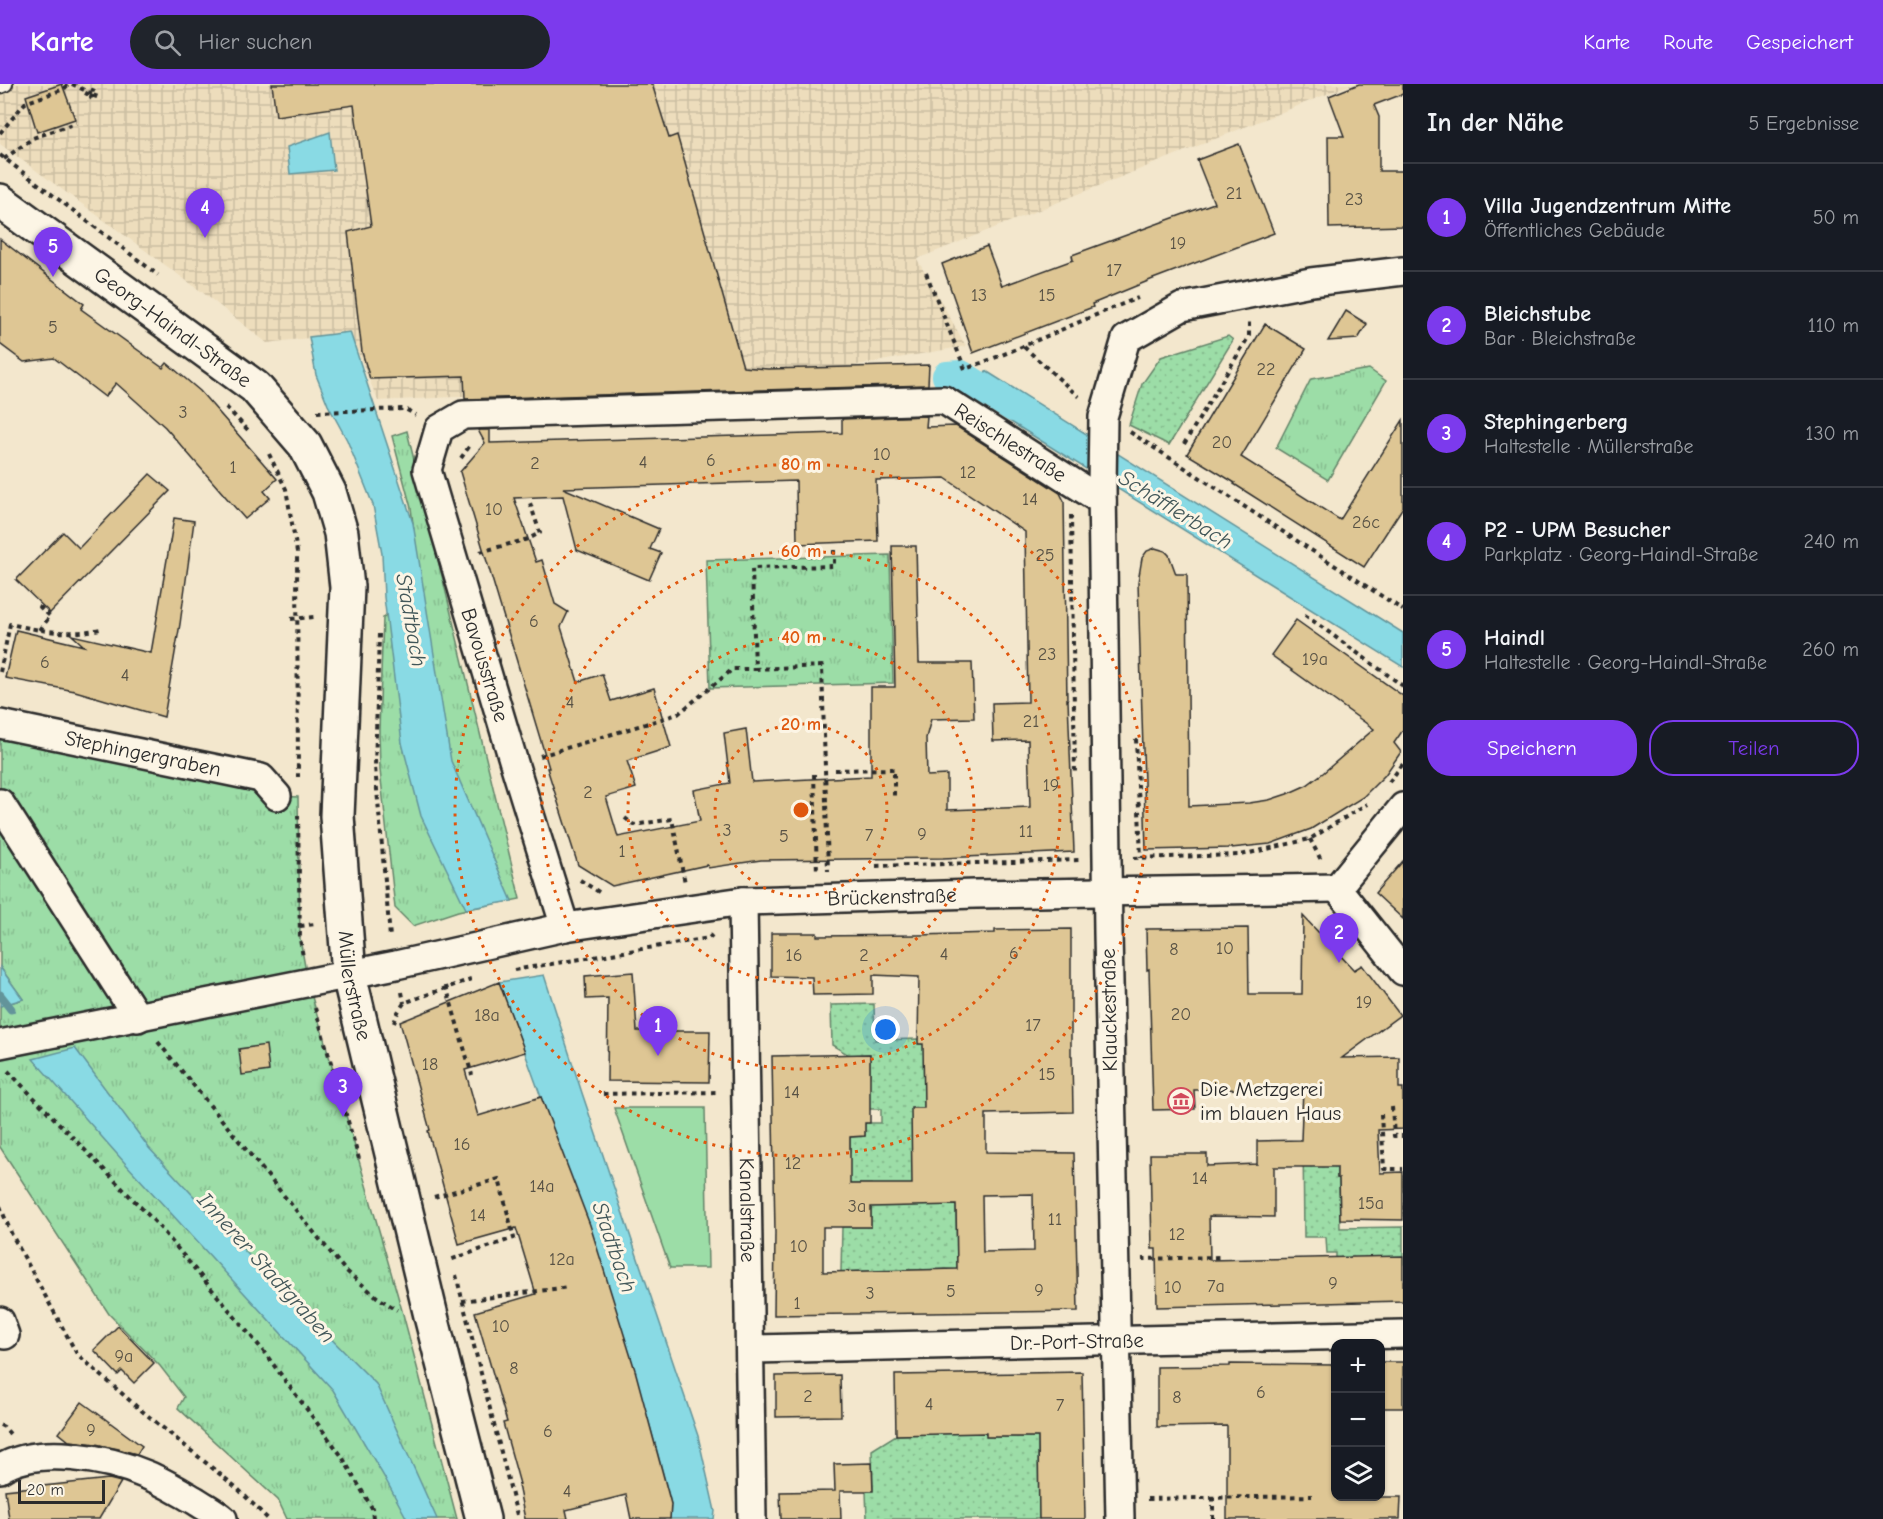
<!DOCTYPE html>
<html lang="de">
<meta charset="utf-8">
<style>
:root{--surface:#171b24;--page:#20242c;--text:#f1f3f6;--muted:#9ea1a6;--line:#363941;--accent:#7c3aed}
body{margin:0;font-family:"Comic Neue",sans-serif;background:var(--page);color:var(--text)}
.controls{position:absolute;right:18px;bottom:18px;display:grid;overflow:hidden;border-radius:12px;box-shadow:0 2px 4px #0004}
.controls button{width:54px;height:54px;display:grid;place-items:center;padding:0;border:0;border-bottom:2px solid var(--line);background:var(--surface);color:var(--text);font:30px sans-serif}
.scale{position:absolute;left:18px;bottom:15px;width:87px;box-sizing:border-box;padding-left:6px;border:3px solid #2b2b2b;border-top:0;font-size:16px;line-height:21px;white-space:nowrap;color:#2b2b2b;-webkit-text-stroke:4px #fcf5e5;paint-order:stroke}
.you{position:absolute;left:886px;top:946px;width:21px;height:21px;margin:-15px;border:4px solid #fff;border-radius:50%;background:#1a73e8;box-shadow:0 0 0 9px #1a73e833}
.badge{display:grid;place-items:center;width:39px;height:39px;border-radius:50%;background:var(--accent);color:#fff;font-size:20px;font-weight:700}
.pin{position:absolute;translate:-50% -50px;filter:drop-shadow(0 2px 3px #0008)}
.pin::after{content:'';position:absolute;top:32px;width:21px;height:18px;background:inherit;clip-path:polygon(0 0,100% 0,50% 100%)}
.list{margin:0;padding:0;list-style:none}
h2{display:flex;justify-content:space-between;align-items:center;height:78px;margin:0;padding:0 24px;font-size:26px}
h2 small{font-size:20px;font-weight:400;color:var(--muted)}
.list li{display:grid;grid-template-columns:39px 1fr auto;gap:18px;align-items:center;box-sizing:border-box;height:108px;padding:0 24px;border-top:2px solid var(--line)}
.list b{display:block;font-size:22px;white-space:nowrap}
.list p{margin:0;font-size:20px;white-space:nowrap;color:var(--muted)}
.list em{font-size:20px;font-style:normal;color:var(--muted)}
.actions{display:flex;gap:12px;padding:18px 24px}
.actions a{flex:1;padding:14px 0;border:2px solid var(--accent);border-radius:24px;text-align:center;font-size:21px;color:var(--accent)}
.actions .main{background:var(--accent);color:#fff}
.icon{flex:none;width:33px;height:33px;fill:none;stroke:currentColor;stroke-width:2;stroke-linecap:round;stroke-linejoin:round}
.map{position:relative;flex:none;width:1403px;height:1435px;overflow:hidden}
header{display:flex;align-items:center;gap:36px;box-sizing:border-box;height:84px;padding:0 30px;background:var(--accent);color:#fff}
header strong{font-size:28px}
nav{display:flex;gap:33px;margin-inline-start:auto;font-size:21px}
.search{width:420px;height:54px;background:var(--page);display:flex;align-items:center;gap:15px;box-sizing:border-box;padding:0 21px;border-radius:33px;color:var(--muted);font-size:22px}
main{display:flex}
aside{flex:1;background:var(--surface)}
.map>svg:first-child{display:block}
</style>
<header>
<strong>Karte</strong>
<div class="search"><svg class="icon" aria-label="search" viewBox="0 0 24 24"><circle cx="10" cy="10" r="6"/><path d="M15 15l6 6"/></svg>Hier suchen</div>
<nav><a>Karte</a><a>Route</a><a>Gespeichert</a></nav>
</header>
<main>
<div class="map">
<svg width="1403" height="1435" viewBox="0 0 1403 1435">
<defs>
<pattern id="industrial-grid" width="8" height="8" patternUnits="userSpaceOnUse" patternTransform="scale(1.5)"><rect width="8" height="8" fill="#edddbc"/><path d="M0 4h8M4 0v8" fill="none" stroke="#cbbea2"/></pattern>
<pattern id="grass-tufts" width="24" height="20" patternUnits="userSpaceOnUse" patternTransform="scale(1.5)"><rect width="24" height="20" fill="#9cdda7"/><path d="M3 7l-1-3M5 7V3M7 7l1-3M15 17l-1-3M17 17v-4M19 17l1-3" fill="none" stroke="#87be90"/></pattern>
<pattern id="garden-dots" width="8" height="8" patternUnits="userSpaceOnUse" patternTransform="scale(1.5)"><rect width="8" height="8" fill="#9cdda7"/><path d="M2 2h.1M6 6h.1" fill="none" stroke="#87be90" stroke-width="1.8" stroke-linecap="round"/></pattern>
</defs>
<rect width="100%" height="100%" fill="#f3e7cd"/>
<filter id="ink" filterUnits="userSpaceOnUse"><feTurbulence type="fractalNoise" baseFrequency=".0167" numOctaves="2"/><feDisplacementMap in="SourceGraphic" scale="12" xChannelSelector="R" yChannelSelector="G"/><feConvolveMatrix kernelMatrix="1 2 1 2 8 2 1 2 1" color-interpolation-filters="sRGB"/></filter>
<g filter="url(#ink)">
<path fill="url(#industrial-grid)" d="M0,0H1352L917,175L966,262L768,297L378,317L350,249L267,259L202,208L0,60Z"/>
<g fill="url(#grass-tufts)" stroke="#648469" stroke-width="1.5">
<path d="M1369,285L1386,297L1328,396L1276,364L1311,295Z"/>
<path d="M407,347L520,815L458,827L413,842L395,824L380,686L379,646L383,534L420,495L411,424L392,352Z"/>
<path d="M890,471L893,599L710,604L706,476Z"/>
<path d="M0,640L277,712L298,713L300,855L308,899L403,1230L457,1435H287L278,1416L178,1324L184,1313L160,1282L109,1230L0,1063V922L23,915L0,883Z"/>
</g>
<g fill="url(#garden-dots)" stroke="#648469" stroke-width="1.5">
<path d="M1228,252L1233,256L1169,361L1129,341L1142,300L1161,273Z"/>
<path d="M874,920L875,956L918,955L919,960H954V1002H924V1038L956,1121L957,1185L841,1188L842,1143H871V1100H843L841,1068H850V1053L865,1052V1039H881V1025H841L870,993V970L849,971L832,961L831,921Z"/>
<path d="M1336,1032L1337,1094H1339L1340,1144L1403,1143V1180H1336V1169H1327L1326,1153H1304L1303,1056Z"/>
<path d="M962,1290H986L987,1353H1038L1039,1435H867L866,1407L873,1406L872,1366L896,1351L964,1349Z"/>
</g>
<path fill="#9cdda7" stroke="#648469" stroke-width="1.5" d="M614,1024H705L708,1184H670Z"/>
<g fill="#89dae4" stroke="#63949a" stroke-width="1.5">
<path d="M330,48L334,86L290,90L287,63Z"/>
<path d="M350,248L413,439L451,677L512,817L466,825L421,732L402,659L384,513L382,470L373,421L347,356L328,321L316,291L309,253Z"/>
<path d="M986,287L1403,549V583L971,313Z"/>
<path d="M0,883L23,915L0,922Z"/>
<path d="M544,891L582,1009L698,1352L715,1427L714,1435H670L671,1420C626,1242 562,1070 499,898Z"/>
<path d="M75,964L149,1064L256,1179L376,1300L437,1435H407L386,1396L333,1306L124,1078L33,975Z"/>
</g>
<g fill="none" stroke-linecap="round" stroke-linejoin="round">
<path stroke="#63949a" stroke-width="9" d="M0,911L11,925"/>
<path stroke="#89dae4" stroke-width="30" d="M947,292L961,291L1013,323"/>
</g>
<g fill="#dec694" stroke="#2b2b2b" stroke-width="1.5" fill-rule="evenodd">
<path d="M62,0L75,35L37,48L26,12Z"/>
<path d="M272,0H652L669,54L677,51L743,283L768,285L929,281L928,301L465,315L464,292L370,295L362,268L348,148L371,142L354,21L276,32Z"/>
<path d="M1359,0H1403V10L1374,21L1379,33V87H1403V142L1329,144L1328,52H1344L1329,12Z"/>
<path d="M1239,60L1274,149L1153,195L1092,220L1093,223L973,269L942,180L987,162L1002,202L1073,176L1072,171L1214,119L1197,76Z"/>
<path d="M0,155L84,220L81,225L163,284L167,279L200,307L277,395L264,407L270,414L245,435L165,343L116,299L105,313L54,274L24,278L0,260Z"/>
<path d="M1346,227L1367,240L1358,255L1328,257Z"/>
<path d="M1265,240L1306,265L1241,373L1340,436L1403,336V423L1364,483L1234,400L1235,399L1187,370Z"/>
<path d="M927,332L926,343L956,342L1060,409L1064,417L1067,617L1068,616L1074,768L943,774L761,776L708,784L707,781L612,802L578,781L547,684H549L460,388L485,359L478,346H490V359L842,349V335ZM945,394L1025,448L1028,618L992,619L993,657L1028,656L1030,723L947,726V691L927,692L926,654L931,635L974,634L972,579H919L916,462H892L895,603H871V692L752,698L746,645L724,649L730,699L694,706L700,737L618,753L606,713L636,704L627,677L671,663L654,604L611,617L602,590L578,598L561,543L568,528L555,520L542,476L536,478L514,414L563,412L577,466L649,496L661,469L650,465L659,445L563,404L796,397L797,460L878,457L876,396Z"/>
<path d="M150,390L170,407L50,529L16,496L63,448L79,464Z"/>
<path d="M174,434L194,437L180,540L164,633L75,607L5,594L16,546L84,562L72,551L151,569Z"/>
<path d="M1155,464L1165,467L1169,471L1176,490H1187L1189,722L1249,719L1269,716L1287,710L1307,701L1323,689L1374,645L1271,571L1296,536L1403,612V646L1394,659L1401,668L1385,691L1363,713L1311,745L1270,760L1231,764L1146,766L1138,498L1142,474L1147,467Z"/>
<path d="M1403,777V835L1375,809Z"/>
<path d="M1303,832L1354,886L1362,881L1400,931L1342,974L1399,973V1004H1403V1045L1378,1046L1380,1089L1403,1088V1136L1340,1135L1339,1094H1337V1083H1274V1133L1209,1132L1210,1176L1403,1172V1217L1157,1223L1156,1165H1152L1150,1070H1207V1082L1257,1080V1057L1301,1056L1303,1004L1194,1006L1195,1025L1153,1026L1149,885L1147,886L1146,845L1248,844L1249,910H1302Z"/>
<path d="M1071,845V972H1072L1073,1028L986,1030V1068L1074,1069L1078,1227L774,1231L775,1149L772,972L870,970V1039H865V1052L850,1053V1100H912L911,1024H924L923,960H918L919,893L873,891V910L813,911L812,893L771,892V849H817V852L918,851L995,849V846ZM1033,1110L1034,1167L983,1168L982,1111ZM956,1121L957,1185L823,1188V1143H871V1123Z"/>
<path d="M633,888L637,947H710L709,998L607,997L608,914L586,915L585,892Z"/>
<path d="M499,898L525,968L465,986L478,1032L541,1013L590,1141L635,1286L671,1420L670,1435H631L626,1411L566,1426L568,1435H525L518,1401L520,1400L503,1339L507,1338L475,1228L536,1210L516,1144L459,1160L428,1047L430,1046L400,938Z"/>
<path d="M266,961L269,987L242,991L239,965Z"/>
<path d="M118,1242L154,1279L134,1299L122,1287L118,1291L94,1266Z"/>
<rect x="1380" y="1278" width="23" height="46"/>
<path d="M1230,1280L1335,1281V1413H1401L1400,1435H1227V1342L1157,1343V1283L1230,1282Z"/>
<path d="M1082,1288L1085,1435H1039L1038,1353H986V1349L896,1351L895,1291Z"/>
<path d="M840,1291L841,1332L776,1333V1292Z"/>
<path d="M82,1318L142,1362L137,1370L96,1360L69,1357L59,1349Z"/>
<path d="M872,1379L873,1407H840L841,1435H781L780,1408L835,1407L834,1380Z"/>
<path d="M109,1395L121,1398L99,1435H9L5,1406Z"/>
</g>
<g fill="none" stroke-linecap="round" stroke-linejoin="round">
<defs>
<path id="service" d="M0,2L5,0"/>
<g id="minor">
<path id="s1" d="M0,640L261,694L277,712"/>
<path d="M0,719L138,934"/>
<path d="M1337,804L1403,887"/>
<path d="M1337,804L1403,723"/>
<path id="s2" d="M743,817L752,1435"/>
<path id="s3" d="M565,843L514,679L427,386L439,345L463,331L944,316L1102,417"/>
<path id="s4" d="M0,960L396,881L565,843L743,817L976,810L1337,804"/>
<path d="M0,1237L5,1251"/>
<path id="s5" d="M750,1265L1403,1250"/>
<path d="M0,1385C37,1361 108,1374 147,1391C164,1398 180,1408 196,1417C205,1423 215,1428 223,1435"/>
<path d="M1120,1435L1108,849L1102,402L1103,333L1126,255L1182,223L1311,198L1403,187"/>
</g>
<g id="tertiary">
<path id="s6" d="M0,117L255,303L305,361L329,408L341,449L347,503L337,732L349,891L432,1236L483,1435"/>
</g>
</defs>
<use href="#service" stroke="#2b2b2b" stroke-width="18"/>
<use href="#minor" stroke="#2b2b2b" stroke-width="32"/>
<use href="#tertiary" stroke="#2b2b2b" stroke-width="38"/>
<g stroke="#2b2b2b" stroke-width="4" stroke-dasharray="4.5 4.5" stroke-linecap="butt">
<path d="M85,9L87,10L90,5L97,8L94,16L91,14L92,10"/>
<path d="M0,49L25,19L64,5L69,0"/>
<path d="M0,71L158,191"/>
<path d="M4,75L33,54L76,39"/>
<path d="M926,189L965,285C1024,264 1080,236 1138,214"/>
<path d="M1024,263L1079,313"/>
<path d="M226,323L248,346"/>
<path d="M317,328L405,325L416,331"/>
<path d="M1130,348L1403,526"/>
<path d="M1184,360L1249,252V237"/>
<path d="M269,370L286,405L297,468L298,693"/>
<path d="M461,374L471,360"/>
<path d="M1071,431L1075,690"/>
<path d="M480,468L528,455L540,449L529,416"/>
<path d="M1305,531L1403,602"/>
<path d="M291,535L314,533"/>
<path d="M40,546L50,532L40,523L42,521"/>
<path d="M379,550L375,683L390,853"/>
<path d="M755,585L822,582L828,787"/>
<path d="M0,588L10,540C41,547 70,552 100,545"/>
<path d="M1136,655L1141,774"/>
<path d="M540,672L678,630L733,585H755L752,484L834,482V466"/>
<path d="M835,686L894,685V715"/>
<path d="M814,690L817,789"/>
<path d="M1389,698L1403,680"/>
<path d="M298,731L300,855L303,873"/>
<path d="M625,734L634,741L672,735L685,799"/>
<path d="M1310,755L1321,776"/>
<path d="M1134,774L1241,771L1310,755L1367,720"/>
<path d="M876,782L1079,776"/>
<path d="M580,796L602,810"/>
<path d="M300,842L315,840"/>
<path d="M514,886L709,854L712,851"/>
<path d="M446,902L472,991"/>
<path d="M402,908L404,919"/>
<path d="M315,924L359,1075"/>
<path d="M394,939L398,928L404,919L471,895"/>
<path d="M158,958L344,1185L377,1213L397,1226"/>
<path d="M8,987L157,1140L261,1264L341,1371L372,1424L373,1435"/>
<path d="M603,1010L719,1008"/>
<path d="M1392,1023L1394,1052H1403"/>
<path d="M1381,1030L1384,1085H1403"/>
<path d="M434,1113L499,1095L514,1154L450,1176"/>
<path d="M0,1122L12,1151L77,1270L136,1322L237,1404L268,1435"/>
<path d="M1142,1175L1219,1173V1176"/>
<path d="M456,1191L518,1435"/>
<path d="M462,1217L569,1203"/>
<path d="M0,1341L4,1343L10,1350"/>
<path d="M1213,1413V1435"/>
<path d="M1147,1415L1312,1412"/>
</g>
<use href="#service" stroke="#fcf5e5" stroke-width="14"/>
<use href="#minor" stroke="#fcf5e5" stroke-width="27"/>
<use href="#tertiary" stroke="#fcf5e5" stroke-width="33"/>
<path stroke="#2b2b2b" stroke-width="4" stroke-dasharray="4.5 4.5" stroke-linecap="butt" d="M72,0L92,10"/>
</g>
</g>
<g fill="none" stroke="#df570e" stroke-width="3" stroke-dasharray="3 6">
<circle cx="801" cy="726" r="86"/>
<circle cx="801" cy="726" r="173"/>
<circle cx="801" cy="726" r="259"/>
<circle cx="801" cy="726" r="346"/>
</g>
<defs>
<symbol id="museum-ring" viewBox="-11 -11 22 22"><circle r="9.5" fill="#fcf5e5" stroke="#d1495b" stroke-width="1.5"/><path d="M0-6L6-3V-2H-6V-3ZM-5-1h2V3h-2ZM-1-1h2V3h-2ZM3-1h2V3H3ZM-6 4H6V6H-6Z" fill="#d1495b"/></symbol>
</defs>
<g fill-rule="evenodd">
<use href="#museum-ring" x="1166" y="1002" width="30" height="30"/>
</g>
<g text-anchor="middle" stroke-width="6" stroke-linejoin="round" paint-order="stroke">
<g font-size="18" fill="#585245">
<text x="1234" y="115">21</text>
<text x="1354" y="121">23</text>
<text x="1178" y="165">19</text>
<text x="1114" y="192">17</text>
<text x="979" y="217">13</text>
<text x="1047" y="217">15</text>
<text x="53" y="249">5</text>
<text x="1266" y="291">22</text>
<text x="183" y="334">3</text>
<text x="1222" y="364">20</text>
<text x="882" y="376">10</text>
<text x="711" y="382">6</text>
<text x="643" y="384">4</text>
<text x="535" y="385">2</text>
<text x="233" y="389">1</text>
<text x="968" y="394">12</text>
<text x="1030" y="421">14</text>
<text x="494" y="431">10</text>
<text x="1366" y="444">26c</text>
<text x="1045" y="477">25</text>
<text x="534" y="543">6</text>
<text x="1047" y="576">23</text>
<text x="1315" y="581">19a</text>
<text x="45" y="584">6</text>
<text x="125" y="597">4</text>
<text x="570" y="624">4</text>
<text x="1031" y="643">21</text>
<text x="1051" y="707">19</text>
<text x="588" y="714">2</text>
<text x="727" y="752">3</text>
<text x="1026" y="753">11</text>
<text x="922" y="756">9</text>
<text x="869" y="757">7</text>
<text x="784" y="758">5</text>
<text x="622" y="773">1</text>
<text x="1225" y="870">10</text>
<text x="1174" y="871">8</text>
<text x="1014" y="875">6</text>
<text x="944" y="876">4</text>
<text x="794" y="877">16</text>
<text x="864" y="877">2</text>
<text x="1364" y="924">19</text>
<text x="1181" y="936">20</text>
<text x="487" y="937">18a</text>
<text x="1033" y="947">17</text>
<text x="430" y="986">18</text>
<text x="1047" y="996">15</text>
<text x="792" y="1014">14</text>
<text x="462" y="1066">16</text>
<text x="793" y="1085">12</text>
<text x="1200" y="1100">14</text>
<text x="542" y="1108">14a</text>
<text x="1371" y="1125">15a</text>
<text x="857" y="1128">3a</text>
<text x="478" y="1137">14</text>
<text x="1055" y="1141">11</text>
<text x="1177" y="1156">12</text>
<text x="799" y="1168">10</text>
<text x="562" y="1181">12a</text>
<text x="1333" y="1205">9</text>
<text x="1216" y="1208">7a</text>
<text x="1173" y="1209">10</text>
<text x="1039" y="1212">9</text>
<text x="951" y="1213">5</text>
<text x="870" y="1215">3</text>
<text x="797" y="1225">1</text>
<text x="501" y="1248">10</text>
<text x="124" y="1278">9a</text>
<text x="514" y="1290">8</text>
<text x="1261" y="1314">6</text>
<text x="808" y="1318">2</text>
<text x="1177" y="1319">8</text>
<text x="929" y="1326">4</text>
<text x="1060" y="1327">7</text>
<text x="91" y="1352">9</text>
<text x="548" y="1353">6</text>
<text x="567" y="1413">4</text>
</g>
<g font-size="21" fill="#2b2b2b" stroke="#fcf5e5">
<text dy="7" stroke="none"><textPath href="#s6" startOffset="214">Georg-Haindl-Straße</textPath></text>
<text dy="7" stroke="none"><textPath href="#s3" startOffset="1108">Reischlestraße</textPath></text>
<text transform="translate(485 581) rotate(73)" y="7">Bavousstraße</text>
<text dy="7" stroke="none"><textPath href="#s1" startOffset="146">Stephingergraben</textPath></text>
<text dy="7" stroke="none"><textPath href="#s4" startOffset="906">Brückenstraße</textPath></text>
<text dy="7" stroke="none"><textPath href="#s6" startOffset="942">Müllerstraße</textPath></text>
<text transform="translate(1109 926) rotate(-91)" y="7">Klauckestraße</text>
<text dy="7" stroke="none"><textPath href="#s2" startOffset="309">Kanalstraße</textPath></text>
<text dy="7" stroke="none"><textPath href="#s5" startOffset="327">Dr.-Port-Straße</textPath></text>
</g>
<g font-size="21" fill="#2b2b2b" stroke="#fcf5e5" text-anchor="start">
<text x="1200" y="1012">Die Metzgerei<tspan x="1200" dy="24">im blauen Haus</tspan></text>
</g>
<g font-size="22" font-style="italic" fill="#425759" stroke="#fcf5e5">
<text transform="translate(1176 425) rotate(32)" y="8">Schäfflerbach</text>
<text transform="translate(412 536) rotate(80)" y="8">Stadtbach</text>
<text transform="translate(615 1163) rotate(71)" y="8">Stadtbach</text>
<text transform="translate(267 1183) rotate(48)" y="8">Innerer Stadtgraben</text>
</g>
</g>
<circle cx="801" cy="726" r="9" fill="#df570e" stroke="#fcf5e5" stroke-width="3"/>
<g font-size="18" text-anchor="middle" font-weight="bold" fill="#df570e" stroke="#fcf5e5" stroke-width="6" stroke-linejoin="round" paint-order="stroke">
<text x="801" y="386">80 m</text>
<text x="801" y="473">60 m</text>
<text x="801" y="559">40 m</text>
<text x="801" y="646">20 m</text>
</g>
</svg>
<div class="controls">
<button>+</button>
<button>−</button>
<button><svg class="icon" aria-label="layers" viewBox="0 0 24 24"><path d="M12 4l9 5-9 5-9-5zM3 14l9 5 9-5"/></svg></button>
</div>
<div class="scale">20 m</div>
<div class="you"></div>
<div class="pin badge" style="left:658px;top:972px">1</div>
<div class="pin badge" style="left:1339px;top:879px">2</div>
<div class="pin badge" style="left:343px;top:1033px">3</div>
<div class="pin badge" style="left:205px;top:154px">4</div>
<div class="pin badge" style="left:53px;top:193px">5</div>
</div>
<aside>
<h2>In der Nähe<small>5 Ergebnisse</small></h2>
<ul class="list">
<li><span class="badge">1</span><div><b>Villa Jugendzentrum Mitte</b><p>Öffentliches Gebäude</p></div><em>50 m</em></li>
<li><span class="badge">2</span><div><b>Bleichstube</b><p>Bar · Bleichstraße</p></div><em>110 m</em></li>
<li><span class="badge">3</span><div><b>Stephingerberg</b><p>Haltestelle · Müllerstraße</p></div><em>130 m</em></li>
<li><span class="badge">4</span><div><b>P2 - UPM Besucher</b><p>Parkplatz · Georg-Haindl-Straße</p></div><em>240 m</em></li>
<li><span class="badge">5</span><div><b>Haindl</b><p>Haltestelle · Georg-Haindl-Straße</p></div><em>260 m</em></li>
</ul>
<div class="actions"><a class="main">Speichern</a><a>Teilen</a></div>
</aside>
</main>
